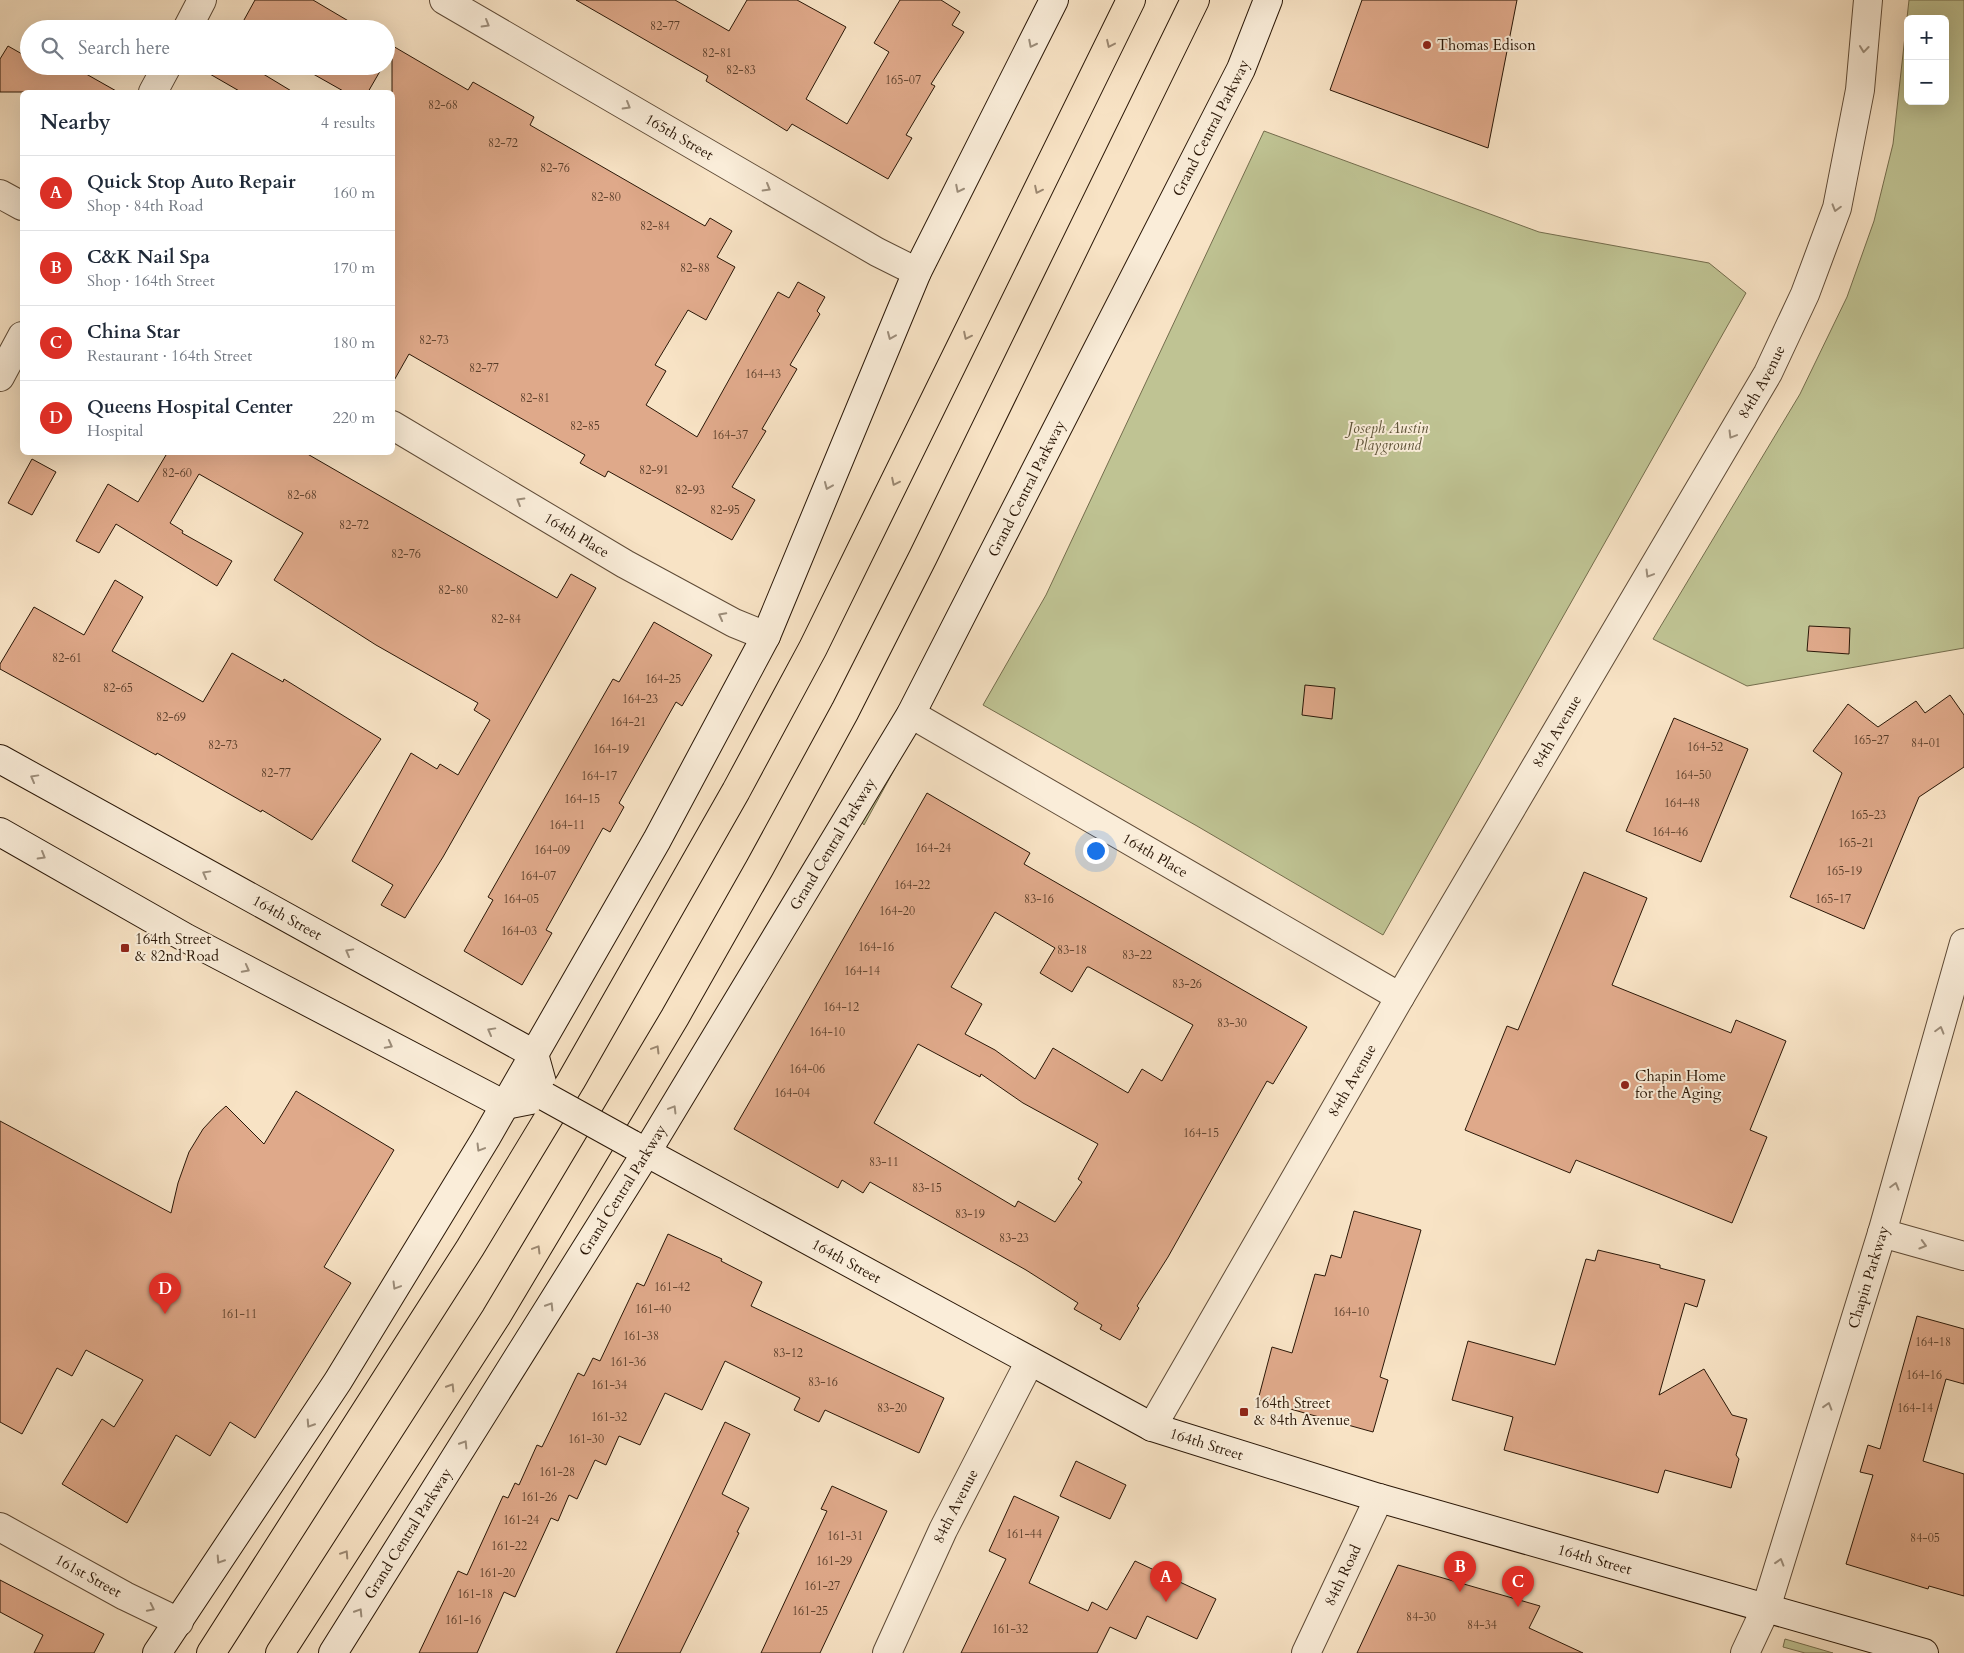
<!DOCTYPE html>
<meta charset="utf-8">
<style>
:root{--surface:#fff;--page:#f2f2f3;--text:#1f2937;--muted:#747a83;--line:#e0e1e3;--accent:#d93025}
body{margin:0;font-family:Cardo,serif;background:var(--page);color:var(--text)}
.controls{position:absolute;right:15px;top:15px;display:grid;overflow:hidden;border-radius:8px;box-shadow:0 5px 20px #0002}
.controls button{width:45px;height:45px;display:grid;place-items:center;padding:0;border:0;border-bottom:1px solid var(--line);background:var(--surface);color:var(--text);font:25px sans-serif}
.you{position:absolute;left:1095px;top:850px;width:18px;height:18px;margin:-12px;border:4px solid #fff;border-radius:50%;background:#1a73e8;box-shadow:0 0 0 8px #1a73e833}
.badge{display:grid;place-items:center;width:32px;height:32px;border-radius:50%;background:var(--accent);color:#fff;font-size:16px;font-weight:700}
.pin{position:absolute;translate:-50% -41px;filter:drop-shadow(0 1px 2px #0008)}
.pin::after{content:'';position:absolute;top:26px;width:18px;height:15px;background:inherit;clip-path:polygon(0 0,100% 0,50% 100%)}
.list{margin:0;padding:0;list-style:none}
h2{display:flex;justify-content:space-between;align-items:center;height:65px;margin:0;padding:0 20px;font-size:21px}
h2 small{font-size:16px;font-weight:400;color:var(--muted)}
.list li{display:grid;grid-template-columns:32px 1fr auto;gap:15px;align-items:center;box-sizing:border-box;height:75px;padding:0 20px;border-top:1px solid var(--line)}
.list b{display:block;font-size:19px;white-space:nowrap}
.list p{margin:0;font-size:16px;white-space:nowrap;color:var(--muted)}
.list em{font-size:16px;font-style:normal;color:var(--muted)}
.icon{flex:none;width:28px;height:28px;fill:none;stroke:currentColor;stroke-width:2;stroke-linecap:round;stroke-linejoin:round}
.map{position:relative;flex:none;width:1964px;height:1653px;overflow:hidden}
.search{position:absolute;background:var(--surface);box-shadow:0 5px 20px #0002;left:20px;top:20px;width:375px;height:55px;display:flex;align-items:center;gap:12px;box-sizing:border-box;padding:0 18px;border-radius:28px;color:var(--muted);font-size:19px}
.panel{position:absolute;background:var(--surface);box-shadow:0 5px 20px #0002;left:20px;top:90px;width:375px;height:365px;border-radius:8px}
.map>svg:first-child{display:block}
</style>
<div class="map">
<svg width="1964" height="1653" viewBox="0 0 1964 1653">
<rect width="100%" height="100%" fill="#f8e3c5"/>
<filter id="stains"><feTurbulence type="fractalNoise" baseFrequency=".004" numOctaves="4"/><feColorMatrix values="0 0 0 0 .2 0 0 0 0 .09 0 0 0 0 .02 0 0 0 .5 -.17"/></filter>
<radialGradient id="worn" r=".72"><stop offset=".6" stop-color="#630" stop-opacity="0"/><stop offset="1" stop-color="#630" stop-opacity=".3"/></radialGradient>
<g fill="#bfc393" stroke="#746d4d" fill-rule="evenodd">
<path d="M1909,0H1964V648L1747,686L1653,639L1800,394L1847,297L1874,221L1893,144ZM1908,19H1945V101H1908Z"/>
<path d="M1264,131L1539,232L1709,263L1746,293L1383,935L1197,826L983,705L1046,595Z"/>
<path d="M894,759L899,761L864,825L860,820Z"/>
<path d="M1785,1639L1833,1653H1805L1783,1647Z"/>
</g>
<g fill="#dfa98a" stroke="#2a1707" fill-rule="evenodd">
<path d="M255,0H313L362,29H239Z"/>
<path d="M576,0H675L729,31L747,0H797L846,27L806,99L847,124L889,52L874,43L900,0H941L960,12L952,25L964,32L931,84L935,86L906,135L912,138L888,179L792,124L787,131L706,81L708,76Z"/>
<path d="M1362,0H1517L1488,148L1330,90Z"/>
<path d="M386,42L468,90L473,82L534,117L530,125L705,226L710,218L732,231L717,257L735,267L706,320L688,310L655,365L666,371L646,405L697,437L778,292L789,298L798,282L825,297L817,311L820,314L790,365L797,369L762,429L766,431L732,487L755,500L732,540L608,471L605,477L580,463L585,455L409,354L392,384V50L386,61Z"/>
<path d="M8,46L29,58V66H72L118,92H0V59Z"/>
<path d="M196,66H250L293,92H241Z"/>
<path d="M299,66H383L368,92H345Z"/>
<path d="M162,452H304L557,598L571,574L596,588L443,857L405,918L381,905L393,885L352,861L411,753L437,769L440,764L458,775L490,720L474,710L478,703L376,645L274,580L303,533L199,474L170,523L183,531L182,533L232,561L217,586L116,524L99,553L76,541L108,484L138,502L166,455Z"/>
<path d="M32,459L56,472L32,515L8,503Z"/>
<path d="M115,580L143,597L112,651L203,702L232,653L283,682L284,679L381,739L312,840L262,810L261,812L157,753L156,755L0,669V664L34,607L84,635Z"/>
<path d="M654,622L712,655L682,706L676,702L619,803L624,807L610,832L603,828L546,930L552,933L522,985L464,951L493,900L488,897L613,679L619,682Z"/>
<path d="M1809,626L1850,628L1849,654L1807,651Z"/>
<path d="M1305,685L1335,688L1332,719L1302,715Z"/>
<path d="M1950,695L1964,715V767L1919,797L1864,929L1790,897L1842,773L1813,751L1848,704L1878,727L1916,701L1925,713Z"/>
<path d="M1674,718L1748,749L1701,862L1626,831Z"/>
<path d="M927,793L1030,853L1024,864L1307,1027L1273,1084L1267,1081L1168,1257L1137,1306L1139,1308L1120,1340L1100,1329L1102,1325L1074,1309L1078,1303L1026,1270L870,1182L863,1193L842,1180L838,1188L734,1129ZM995,912L1055,948L1040,973L1072,992L1087,967H1089L1193,1025L1162,1081L1142,1069L1128,1093L1053,1048L1035,1079L995,1050L965,1034L982,1004L951,987ZM918,1044L980,1077L981,1074L1023,1103L1098,1144L1078,1179L1082,1182L1055,1222L1018,1201L1015,1207L874,1123Z"/>
<path d="M1584,872L1647,898L1612,985L1731,1033L1736,1020L1786,1041L1750,1130L1767,1137L1732,1223L1576,1160L1570,1173L1465,1130L1507,1026L1518,1030Z"/>
<path d="M296,1091L394,1150L324,1267L351,1283L255,1438L230,1422L210,1456L176,1435L127,1523L62,1484L102,1419L114,1427L143,1380L86,1350L72,1376L57,1368L22,1434L0,1422V1121L171,1213L178,1183L189,1152L203,1129L216,1115L226,1106L264,1144Z"/>
<path d="M1354,1211L1421,1230L1380,1377L1388,1380L1373,1432L1258,1400L1272,1347L1292,1353L1315,1274L1325,1276L1331,1255L1341,1258Z"/>
<path d="M668,1234L722,1259L721,1261L762,1282L751,1306L944,1398L919,1453L825,1410L819,1422L794,1410L800,1398L725,1361L702,1410L665,1393L640,1445L619,1436L606,1465L595,1460L577,1499L569,1495L558,1521L551,1518L515,1597L504,1592L477,1653H419L458,1571L467,1575L503,1496L508,1498L515,1483L519,1485L537,1445L542,1447L578,1373L584,1376L593,1358L600,1361L637,1283L644,1286Z"/>
<path d="M1598,1250L1660,1265V1268L1705,1280L1697,1307L1685,1303L1659,1395L1704,1369L1732,1415L1747,1419L1736,1455L1739,1459L1731,1488L1665,1470L1658,1493L1504,1450L1513,1417L1452,1400L1468,1341L1555,1365L1586,1259L1595,1261Z"/>
<path d="M1917,1316L1964,1329V1384L1946,1379L1923,1461L1964,1474V1596L1929,1586L1928,1589L1846,1564L1873,1475L1860,1472L1868,1445L1880,1449Z"/>
<path d="M725,1422L750,1434L722,1494L749,1508L737,1532L739,1533L680,1653H616Z"/>
<path d="M1076,1461L1126,1485L1110,1519L1060,1496Z"/>
<path d="M832,1486L887,1511L820,1653H761L827,1511L821,1509Z"/>
<path d="M1014,1496L1059,1517L1029,1583L1088,1611L1092,1602L1107,1610L1135,1561L1216,1599L1197,1639L1147,1616L1136,1639L1110,1627L1097,1653H961L1006,1559L989,1551Z"/>
<path d="M1398,1565L1540,1606L1529,1628L1583,1653H1357Z"/>
<path d="M0,1580L104,1634L94,1653H34L43,1635L0,1612Z"/>
</g>
<g fill="none" stroke-linecap="round" stroke-linejoin="round">
<defs>
<g id="street">
<path id="s1" d="M444,0L877,252L917,272"/>
<path d="M187,29L202,0"/>
<path d="M153,92L167,66"/>
<path d="M0,194L22,206"/>
<path d="M0,377L22,336"/>
<path id="s2" d="M392,425L625,564L734,623L766,636"/>
<path id="s3" d="M911,714L1400,997"/>
<path d="M1882,1233L1964,1256"/>
<path id="s4" d="M1152,1427L1400,997L1768,373L1805,294L1837,208L1860,90L1868,0"/>
<path id="s5" d="M0,1527L125,1596L179,1622"/>
<path id="s6" d="M887,1653L943,1530L1030,1361"/>
<path id="s7" d="M1306,1653L1379,1498"/>
<path id="s8" d="M1745,1653L1766,1608L1882,1233L1964,943"/>
</g>
<g id="secondary">
<path id="s9" d="M0,759L534,1054L546,1097L505,1105L186,938L0,832"/>
<path id="s10" d="M631,1144L1152,1427L1379,1498L1924,1653"/>
<path d="M157,1653L338,1381L486,1138L657,840L766,636L917,272L1054,0"/>
<path id="s11" d="M333,1653L646,1153L911,714L1241,69L1268,0"/>
</g>
<g id="highway">
<path d="M211,1653L470,1248L571,1081L736,791L813,648L1131,0"/>
<path d="M280,1653L496,1317L675,1017L760,867L845,711L923,557L1195,0"/>
</g>
</defs>
<use href="#street" stroke="#5e4a36" stroke-width="30"/>
<use href="#secondary" stroke="#2a1707" stroke-width="30"/>
<use href="#highway" stroke="#2a1707" stroke-width="30"/>
<use href="#street" stroke="#faedd9" stroke-width="28"/>
<use href="#secondary" stroke="#faedd9" stroke-width="28"/>
<use href="#highway" stroke="#f8e3c5" stroke-width="28"/>
<defs>
<path id="secondary-bridge" d="M546,1097L631,1144"/>
</defs>
<use href="#secondary-bridge" stroke="#2a1707" stroke-width="30" stroke-linecap="butt"/>
<use href="#secondary-bridge" stroke="#faedd9" stroke-width="28"/>
</g>
<defs><path id="oneway-chevron" d="M-2-3.5L2.5 0L-2 3.5" fill="none" stroke-width="1.6" stroke-linecap="round" stroke-linejoin="round" transform="scale(1.25)"/></defs>
<g stroke="#9c8d7a">
<use href="#oneway-chevron" transform="translate(486 24) rotate(30)"/>
<use href="#oneway-chevron" transform="translate(1032 44) rotate(117)"/>
<use href="#oneway-chevron" transform="translate(1864 49) rotate(96)"/>
<use href="#oneway-chevron" transform="translate(627 106) rotate(30)"/>
<use href="#oneway-chevron" transform="translate(767 188) rotate(30)"/>
<use href="#oneway-chevron" transform="translate(959 189) rotate(117)"/>
<use href="#oneway-chevron" transform="translate(1836 208) rotate(106)"/>
<use href="#oneway-chevron" transform="translate(891 336) rotate(113)"/>
<use href="#oneway-chevron" transform="translate(1732 435) rotate(121)"/>
<use href="#oneway-chevron" transform="translate(828 486) rotate(113)"/>
<use href="#oneway-chevron" transform="translate(520 501) rotate(-149)"/>
<use href="#oneway-chevron" transform="translate(1649 574) rotate(121)"/>
<use href="#oneway-chevron" transform="translate(722 616) rotate(-152)"/>
<use href="#oneway-chevron" transform="translate(34 778) rotate(-151)"/>
<use href="#oneway-chevron" transform="translate(42 856) rotate(30)"/>
<use href="#oneway-chevron" transform="translate(206 874) rotate(-151)"/>
<use href="#oneway-chevron" transform="translate(349 952) rotate(-151)"/>
<use href="#oneway-chevron" transform="translate(246 969) rotate(28)"/>
<use href="#oneway-chevron" transform="translate(1940 1030) rotate(-74)"/>
<use href="#oneway-chevron" transform="translate(491 1031) rotate(-151)"/>
<use href="#oneway-chevron" transform="translate(389 1045) rotate(28)"/>
<use href="#oneway-chevron" transform="translate(673 1109) rotate(-59)"/>
<use href="#oneway-chevron" transform="translate(480 1148) rotate(121)"/>
<use href="#oneway-chevron" transform="translate(1895 1186) rotate(-74)"/>
<use href="#oneway-chevron" transform="translate(1923 1245) rotate(16)"/>
<use href="#oneway-chevron" transform="translate(396 1286) rotate(121)"/>
<use href="#oneway-chevron" transform="translate(550 1306) rotate(-58)"/>
<use href="#oneway-chevron" transform="translate(1828 1406) rotate(-73)"/>
<use href="#oneway-chevron" transform="translate(310 1424) rotate(123)"/>
<use href="#oneway-chevron" transform="translate(464 1444) rotate(-58)"/>
<use href="#oneway-chevron" transform="translate(220 1560) rotate(123)"/>
<use href="#oneway-chevron" transform="translate(1780 1562) rotate(-73)"/>
<use href="#oneway-chevron" transform="translate(151 1608) rotate(26)"/>
<use href="#oneway-chevron" transform="translate(359 1612) rotate(-58)"/>
</g>
<g stroke="#9b8770">
<use href="#oneway-chevron" transform="translate(1110 44) rotate(115)"/>
<use href="#oneway-chevron" transform="translate(1038 190) rotate(116)"/>
<use href="#oneway-chevron" transform="translate(967 336) rotate(116)"/>
<use href="#oneway-chevron" transform="translate(895 482) rotate(116)"/>
<use href="#oneway-chevron" transform="translate(656 1049) rotate(-59)"/>
<use href="#oneway-chevron" transform="translate(537 1249) rotate(-59)"/>
<use href="#oneway-chevron" transform="translate(451 1387) rotate(-58)"/>
<use href="#oneway-chevron" transform="translate(345 1554) rotate(-57)"/>
</g>
<g fill="#8f2418" stroke="#faedd9" stroke-width="2">
<circle cx="1427" cy="45" r="5"/>
<rect x="120" y="943" width="10" height="10" rx="2.5"/>
<circle cx="1625" cy="1085" r="5"/>
<rect x="1239" y="1407" width="10" height="10" rx="2.5"/>
</g>
<g text-anchor="middle" stroke-width="4" stroke-linejoin="round" paint-order="stroke">
<g font-size="12" fill="#573c28">
<text x="665" y="30">82-77</text>
<text x="717" y="57">82-81</text>
<text x="741" y="74">82-83</text>
<text x="903" y="84">165-07</text>
<text x="443" y="109">82-68</text>
<text x="503" y="147">82-72</text>
<text x="555" y="172">82-76</text>
<text x="606" y="201">82-80</text>
<text x="655" y="230">82-84</text>
<text x="695" y="272">82-88</text>
<text x="434" y="344">82-73</text>
<text x="484" y="372">82-77</text>
<text x="763" y="378">164-43</text>
<text x="535" y="402">82-81</text>
<text x="585" y="430">82-85</text>
<text x="730" y="439">164-37</text>
<text x="654" y="474">82-91</text>
<text x="177" y="477">82-60</text>
<text x="690" y="494">82-93</text>
<text x="302" y="499">82-68</text>
<text x="725" y="514">82-95</text>
<text x="354" y="529">82-72</text>
<text x="406" y="558">82-76</text>
<text x="453" y="594">82-80</text>
<text x="506" y="623">82-84</text>
<text x="67" y="662">82-61</text>
<text x="663" y="683">164-25</text>
<text x="118" y="692">82-65</text>
<text x="640" y="703">164-23</text>
<text x="171" y="721">82-69</text>
<text x="628" y="726">164-21</text>
<text x="1871" y="744">165-27</text>
<text x="1926" y="747">84-01</text>
<text x="223" y="749">82-73</text>
<text x="1705" y="751">164-52</text>
<text x="611" y="753">164-19</text>
<text x="276" y="777">82-77</text>
<text x="1693" y="779">164-50</text>
<text x="599" y="780">164-17</text>
<text x="582" y="803">164-15</text>
<text x="1682" y="807">164-48</text>
<text x="1868" y="819">165-23</text>
<text x="567" y="829">164-11</text>
<text x="1670" y="836">164-46</text>
<text x="1856" y="847">165-21</text>
<text x="933" y="852">164-24</text>
<text x="552" y="854">164-09</text>
<text x="1844" y="875">165-19</text>
<text x="538" y="880">164-07</text>
<text x="912" y="889">164-22</text>
<text x="521" y="903">164-05</text>
<text x="1039" y="903">83-16</text>
<text x="1833" y="903">165-17</text>
<text x="897" y="915">164-20</text>
<text x="519" y="935">164-03</text>
<text x="876" y="951">164-16</text>
<text x="1072" y="954">83-18</text>
<text x="1137" y="959">83-22</text>
<text x="862" y="975">164-14</text>
<text x="1187" y="988">83-26</text>
<text x="841" y="1011">164-12</text>
<text x="1232" y="1027">83-30</text>
<text x="827" y="1036">164-10</text>
<text x="807" y="1073">164-06</text>
<text x="792" y="1097">164-04</text>
<text x="1201" y="1137">164-15</text>
<text x="884" y="1166">83-11</text>
<text x="927" y="1192">83-15</text>
<text x="970" y="1218">83-19</text>
<text x="1014" y="1242">83-23</text>
<text x="672" y="1291">161-42</text>
<text x="653" y="1313">161-40</text>
<text x="1351" y="1316">164-10</text>
<text x="239" y="1318">161-11</text>
<text x="641" y="1340">161-38</text>
<text x="1933" y="1346">164-18</text>
<text x="788" y="1357">83-12</text>
<text x="628" y="1366">161-36</text>
<text x="1924" y="1379">164-16</text>
<text x="823" y="1386">83-16</text>
<text x="609" y="1389">161-34</text>
<text x="892" y="1412">83-20</text>
<text x="1915" y="1412">164-14</text>
<text x="609" y="1421">161-32</text>
<text x="586" y="1443">161-30</text>
<text x="557" y="1476">161-28</text>
<text x="539" y="1501">161-26</text>
<text x="521" y="1524">161-24</text>
<text x="1024" y="1538">161-44</text>
<text x="845" y="1540">161-31</text>
<text x="1925" y="1542">84-05</text>
<text x="509" y="1550">161-22</text>
<text x="834" y="1565">161-29</text>
<text x="497" y="1577">161-20</text>
<text x="822" y="1590">161-27</text>
<text x="475" y="1598">161-18</text>
<text x="810" y="1615">161-25</text>
<text x="1421" y="1621">84-30</text>
<text x="463" y="1624">161-16</text>
<text x="1482" y="1629">84-34</text>
<text x="1010" y="1633">161-32</text>
</g>
<g font-size="15" fill="#2a1707" stroke="#faedd9" text-anchor="start">
<text x="1437" y="50">Thomas Edison</text>
<text x="135" y="944">164th Street<tspan x="135" dy="17">&amp; 82nd Road</tspan></text>
<text x="1635" y="1081">Chapin Home<tspan x="1635" dy="17">for the Aging</tspan></text>
<text x="1254" y="1408">164th Street<tspan x="1254" dy="17">&amp; 84th Avenue</tspan></text>
</g>
<g font-size="15" fill="#2a1707" stroke="#faedd9">
<text dy="5" stroke="none"><textPath href="#s11" startOffset="1761">Grand Central Parkway</textPath></text>
<text dy="5" stroke="none"><textPath href="#s1" startOffset="272">165th Street</textPath></text>
<text dy="5" stroke="none"><textPath href="#s4" startOffset="1210">84th Avenue</textPath></text>
<text dy="5" stroke="none"><textPath href="#s11" startOffset="1356">Grand Central Parkway</textPath></text>
<text dy="5" stroke="none"><textPath href="#s2" startOffset="215">164th Place</textPath></text>
<text dy="5" stroke="none"><textPath href="#s4" startOffset="805">84th Avenue</textPath></text>
<text dy="5" stroke="none"><textPath href="#s11" startOffset="951">Grand Central Parkway</textPath></text>
<text dy="5" stroke="none"><textPath href="#s3" startOffset="282">164th Place</textPath></text>
<text dy="5" stroke="none"><textPath href="#s9" startOffset="328">164th Street</textPath></text>
<text dy="5" stroke="none"><textPath href="#s4" startOffset="400">84th Avenue</textPath></text>
<text dy="5" stroke="none"><textPath href="#s11" startOffset="546">Grand Central Parkway</textPath></text>
<text dy="5" stroke="none"><textPath href="#s10" startOffset="245">164th Street</textPath></text>
<text dy="5" stroke="none"><textPath href="#s8" startOffset="396">Chapin Parkway</textPath></text>
<text dy="5" stroke="none"><textPath href="#s10" startOffset="650">164th Street</textPath></text>
<text dy="5" stroke="none"><textPath href="#s6" startOffset="162">84th Avenue</textPath></text>
<text dy="5" stroke="none"><textPath href="#s11" startOffset="141">Grand Central Parkway</textPath></text>
<text dy="5" stroke="none"><textPath href="#s10" startOffset="1055">164th Street</textPath></text>
<text dy="5" stroke="none"><textPath href="#s5" startOffset="101">161st Street</textPath></text>
<text dy="5" stroke="none"><textPath href="#s7" startOffset="86">84th Road</textPath></text>
</g>
<g font-size="15" font-style="italic" fill="#5e5338" stroke="#faedd9">
<text x="1388" y="433">Joseph Austin<tspan x="1388" dy="17">Playground</tspan></text>
</g>
</g>
<rect width="100%" height="100%" filter="url(#stains)"/>
<rect width="100%" height="100%" fill="url(#worn)"/>
</svg>
<div class="controls">
<button>+</button>
<button>−</button>
</div>
<div class="you"></div>
<div class="pin badge" style="left:1166px;top:1602px">A</div>
<div class="pin badge" style="left:1460px;top:1592px">B</div>
<div class="pin badge" style="left:1518px;top:1607px">C</div>
<div class="pin badge" style="left:165px;top:1314px">D</div>
<div class="search"><svg class="icon" aria-label="search" viewBox="0 0 24 24"><circle cx="10" cy="10" r="6"/><path d="M15 15l6 6"/></svg>Search here</div>
<section class="panel">
<h2>Nearby<small>4 results</small></h2>
<ul class="list">
<li><span class="badge">A</span><div><b>Quick Stop Auto Repair</b><p>Shop · 84th Road</p></div><em>160 m</em></li>
<li><span class="badge">B</span><div><b>C&amp;K Nail Spa</b><p>Shop · 164th Street</p></div><em>170 m</em></li>
<li><span class="badge">C</span><div><b>China Star</b><p>Restaurant · 164th Street</p></div><em>180 m</em></li>
<li><span class="badge">D</span><div><b>Queens Hospital Center</b><p>Hospital</p></div><em>220 m</em></li>
</ul>
</section>
</div>
